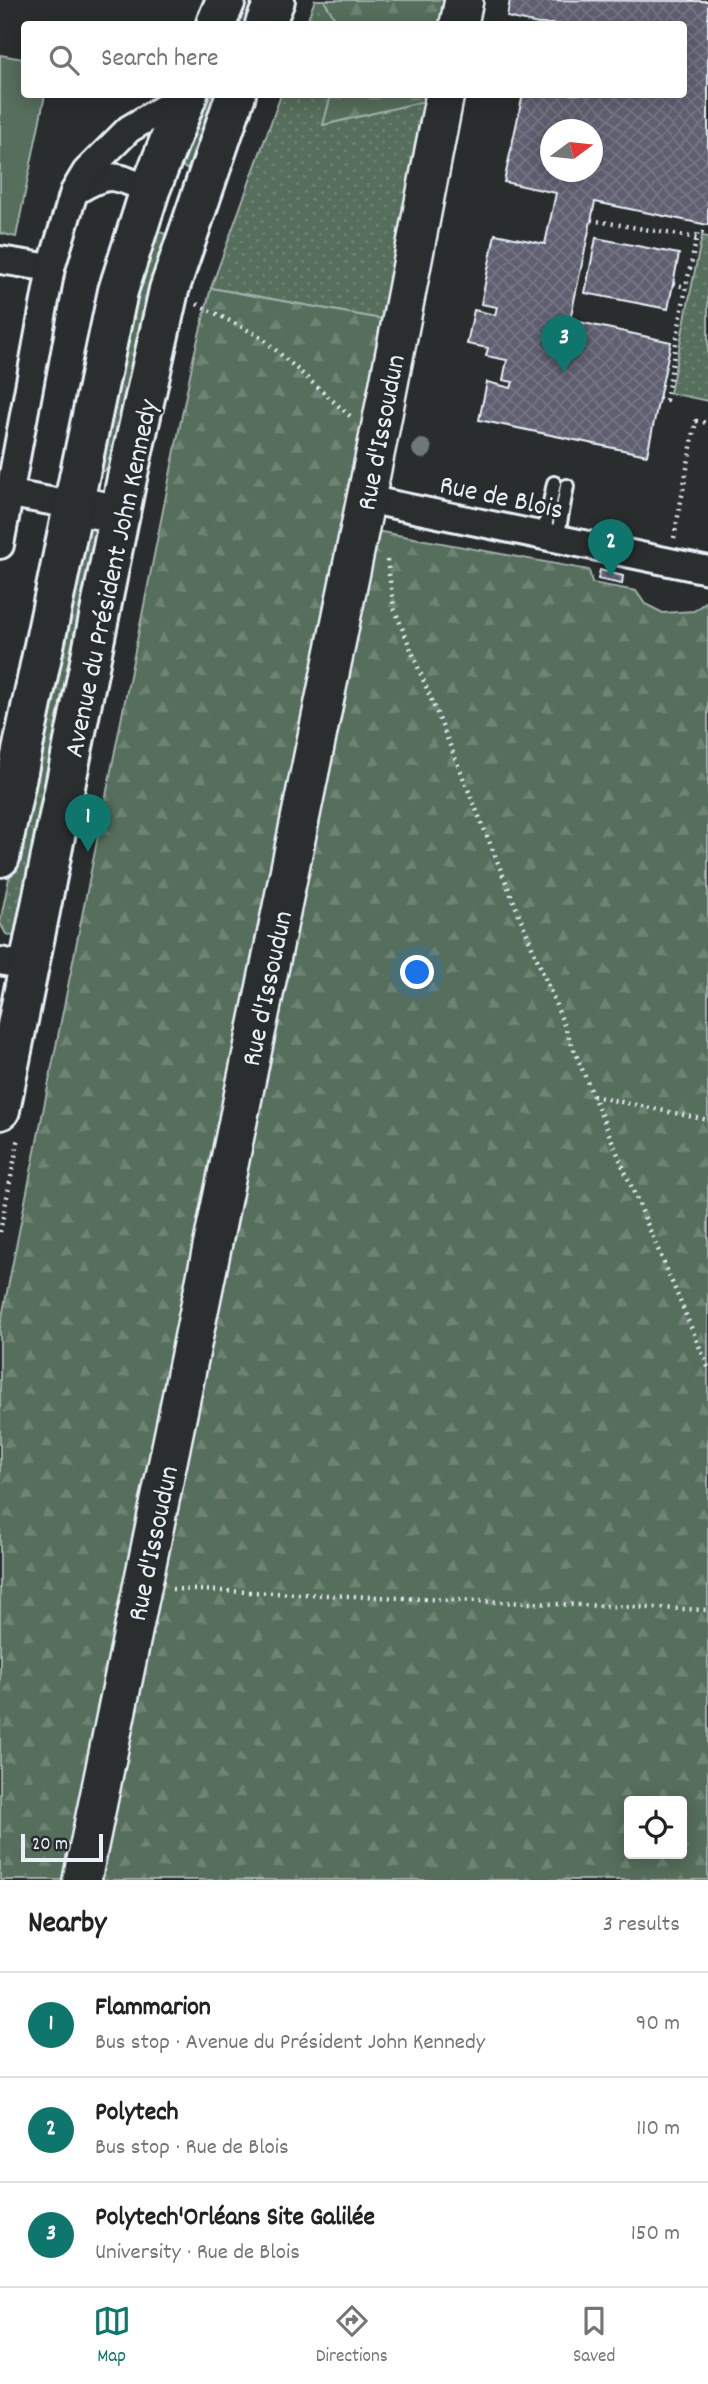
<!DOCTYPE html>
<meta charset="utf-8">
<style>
:root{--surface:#fff;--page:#f2f2f2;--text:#222;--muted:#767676;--line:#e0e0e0;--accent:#0f766e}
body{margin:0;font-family:Dekko,sans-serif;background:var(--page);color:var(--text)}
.controls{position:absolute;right:21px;bottom:21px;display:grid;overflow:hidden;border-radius:7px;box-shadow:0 4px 18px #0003}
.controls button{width:63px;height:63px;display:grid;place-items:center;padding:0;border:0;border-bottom:2px solid var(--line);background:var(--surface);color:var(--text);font:35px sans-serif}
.compass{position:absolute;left:540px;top:119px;width:63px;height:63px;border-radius:50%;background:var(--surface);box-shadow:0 4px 18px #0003;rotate:75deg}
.scale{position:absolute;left:21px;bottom:18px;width:82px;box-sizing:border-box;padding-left:7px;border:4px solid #e8f1f8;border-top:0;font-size:19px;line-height:24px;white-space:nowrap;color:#e8f1f8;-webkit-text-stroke:5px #2a2d2e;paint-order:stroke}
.you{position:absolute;left:418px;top:973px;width:24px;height:24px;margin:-18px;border:5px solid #fff;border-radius:50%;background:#1a73e8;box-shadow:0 0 0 10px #1a73e833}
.badge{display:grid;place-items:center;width:46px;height:46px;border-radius:50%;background:var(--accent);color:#fff;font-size:23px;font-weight:700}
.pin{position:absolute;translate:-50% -58px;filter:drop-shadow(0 2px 4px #0008)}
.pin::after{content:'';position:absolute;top:37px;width:24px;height:21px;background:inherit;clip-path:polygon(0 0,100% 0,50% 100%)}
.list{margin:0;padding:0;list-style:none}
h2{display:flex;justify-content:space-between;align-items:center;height:91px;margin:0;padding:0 28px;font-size:30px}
h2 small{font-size:23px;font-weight:400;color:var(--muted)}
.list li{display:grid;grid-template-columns:46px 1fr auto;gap:21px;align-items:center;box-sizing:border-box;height:105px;padding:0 28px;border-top:2px solid var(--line)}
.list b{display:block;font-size:26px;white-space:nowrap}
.list p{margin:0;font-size:23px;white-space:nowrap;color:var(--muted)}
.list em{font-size:23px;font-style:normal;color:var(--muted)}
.icon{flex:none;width:38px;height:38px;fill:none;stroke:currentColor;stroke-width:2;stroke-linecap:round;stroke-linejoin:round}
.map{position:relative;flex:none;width:708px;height:1880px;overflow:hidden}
.search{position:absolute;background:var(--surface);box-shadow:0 4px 18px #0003;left:21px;right:21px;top:21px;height:77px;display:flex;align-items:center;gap:18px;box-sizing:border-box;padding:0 24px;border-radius:7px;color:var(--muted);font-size:26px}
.sheet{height:406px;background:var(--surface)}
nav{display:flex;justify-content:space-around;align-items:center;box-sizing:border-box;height:98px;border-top:2px solid var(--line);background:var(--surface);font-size:19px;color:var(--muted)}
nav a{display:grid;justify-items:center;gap:4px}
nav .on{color:var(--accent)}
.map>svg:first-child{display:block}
</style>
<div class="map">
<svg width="708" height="1880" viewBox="0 0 708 1880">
<defs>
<pattern id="grass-dots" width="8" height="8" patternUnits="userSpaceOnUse" patternTransform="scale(1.75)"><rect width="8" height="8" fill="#566e5b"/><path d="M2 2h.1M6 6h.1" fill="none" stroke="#6e8373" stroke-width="1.8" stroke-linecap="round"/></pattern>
<pattern id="forest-firs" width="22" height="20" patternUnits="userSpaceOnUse" patternTransform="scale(1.75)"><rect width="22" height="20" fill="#566e5b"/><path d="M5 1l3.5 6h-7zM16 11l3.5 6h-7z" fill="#6e8373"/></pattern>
<pattern id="building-cross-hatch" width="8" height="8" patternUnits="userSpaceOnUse" patternTransform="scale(1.75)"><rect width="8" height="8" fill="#5e5e70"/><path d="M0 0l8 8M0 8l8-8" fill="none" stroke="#757685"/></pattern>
</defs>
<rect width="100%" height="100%" fill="#2a2d2e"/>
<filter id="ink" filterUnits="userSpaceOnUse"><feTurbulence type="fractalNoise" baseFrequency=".0143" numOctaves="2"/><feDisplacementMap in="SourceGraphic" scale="14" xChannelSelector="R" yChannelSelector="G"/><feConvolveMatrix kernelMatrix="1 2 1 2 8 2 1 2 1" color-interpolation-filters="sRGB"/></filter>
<g filter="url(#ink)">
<g fill="url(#grass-dots)" stroke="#9fb0aa" stroke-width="2">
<path d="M315,0H324L338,24H306Z"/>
<path d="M200,95H224L198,165L186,169L175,159Z"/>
<path d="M281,95H331L324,125L429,100L387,320L211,288Z"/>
<path d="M153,230L166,234L115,460L104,471L98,469V439Z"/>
<path d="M702,236L708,237V401L670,393Z"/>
<path d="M80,526L103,532L21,929L12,936L6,934L0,923Z"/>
</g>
<g fill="url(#forest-firs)" stroke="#9fb0aa" stroke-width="2" fill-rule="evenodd">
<path d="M324,0H449L444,24H338Z"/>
<path d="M331,95H430L429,100L323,125Z"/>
<path d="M211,288L387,320L343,525L589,570L592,583L636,591L645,604L663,613L694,611L708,600V1880H0V1327L194,355ZM629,1801H682V1854H629Z"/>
</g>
<path fill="#566e5b" stroke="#9fb0aa" stroke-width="2" d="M0,55L24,59V94L45,95L16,237L0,233Z"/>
<g fill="url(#building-cross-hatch)" stroke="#e8f1f8" stroke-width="2" fill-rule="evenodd">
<path d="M510,0L708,1V225L595,202L570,320L671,342L647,455L479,420L487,382L511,388L513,382L503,380L507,360L486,356L488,348L467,344L474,310L495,315L497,307L481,304L495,234L545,244L556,193L504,182L523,94H684V24H538L507,17ZM550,130H592V172H550Z"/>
<path d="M596,238L679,254L668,309L585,293Z"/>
<path d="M600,570L623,576L622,584L598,579Z"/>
</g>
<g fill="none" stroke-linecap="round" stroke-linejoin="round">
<defs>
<g id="lane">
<path d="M543,537L554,483"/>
<path d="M557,539L567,486"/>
</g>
<g id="street">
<path d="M79,189C112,169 116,177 150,190"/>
<path d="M0,260L51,268"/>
<path d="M11,494L72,505"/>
<path d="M366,499L708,570"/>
<path d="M0,545L51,268L74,192L86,172L129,129L166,107L185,102"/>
<path d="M0,961L30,967"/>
</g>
<g id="secondary">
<path d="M459,24L464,0"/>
<path d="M72,505L121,514"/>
<path d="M82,1880L378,440L445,94"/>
</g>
<g id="primary">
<path d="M216,24L226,0"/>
<path d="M265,24L275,0"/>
<path d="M0,857L118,291L150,190L188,94"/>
<path d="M0,1110L127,478L169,290L236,94"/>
</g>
</defs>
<use href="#lane" stroke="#e8f1f8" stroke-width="18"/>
<use href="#street" stroke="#e8f1f8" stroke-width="32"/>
<use href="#secondary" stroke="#e8f1f8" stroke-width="42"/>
<use href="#primary" stroke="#e8f1f8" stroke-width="44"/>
<g stroke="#e8f1f8" stroke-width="4.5" stroke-dasharray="2 5" stroke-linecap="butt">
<path d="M591,220L697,238"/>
<path d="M673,284L686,287"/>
<path d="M197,304L261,337L350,416"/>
<path d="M659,398L666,400L686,287L698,232L708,234"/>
<path d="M674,538L696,421L708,423"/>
<path d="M387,560L394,608L593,1096L708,1367"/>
<path d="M593,1096L708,1120"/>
<path d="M0,1232L19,1137"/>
<path d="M172,1589L708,1610"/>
</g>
<use href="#lane" stroke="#2a2d2e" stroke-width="12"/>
<use href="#street" stroke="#2a2d2e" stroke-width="26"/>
<use href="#secondary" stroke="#2a2d2e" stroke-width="37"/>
<use href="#primary" stroke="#2a2d2e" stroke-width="38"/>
</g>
<circle fill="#6e7876" cx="422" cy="449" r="10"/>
</g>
<g text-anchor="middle" stroke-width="5" stroke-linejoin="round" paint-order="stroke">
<g font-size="28" fill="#e8f1f8" stroke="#2a2d2e">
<text transform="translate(379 432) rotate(-79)" y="10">Rue d'Issoudun</text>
<text transform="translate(502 495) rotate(12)" y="10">Rue de Blois</text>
<text transform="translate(109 578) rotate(-78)" y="10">Avenue du Président John Kennedy</text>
<text transform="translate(265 988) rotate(-78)" y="10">Rue d'Issoudun</text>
<text transform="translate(151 1543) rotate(-78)" y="10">Rue d'Issoudun</text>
</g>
</g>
</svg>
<div class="controls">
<button><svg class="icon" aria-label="locate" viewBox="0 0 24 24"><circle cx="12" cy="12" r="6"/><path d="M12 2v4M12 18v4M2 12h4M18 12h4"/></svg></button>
</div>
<svg class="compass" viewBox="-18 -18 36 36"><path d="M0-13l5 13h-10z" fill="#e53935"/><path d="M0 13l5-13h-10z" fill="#767676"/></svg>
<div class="scale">20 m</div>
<div class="you"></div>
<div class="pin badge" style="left:88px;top:852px">1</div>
<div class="pin badge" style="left:611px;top:577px">2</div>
<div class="pin badge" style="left:564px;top:373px">3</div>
<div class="search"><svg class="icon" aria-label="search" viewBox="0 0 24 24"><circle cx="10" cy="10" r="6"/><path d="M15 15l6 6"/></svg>Search here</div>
</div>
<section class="sheet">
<h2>Nearby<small>3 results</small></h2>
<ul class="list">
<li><span class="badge">1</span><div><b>Flammarion</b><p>Bus stop · Avenue du Président John Kennedy</p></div><em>90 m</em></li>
<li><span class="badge">2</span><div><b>Polytech</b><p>Bus stop · Rue de Blois</p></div><em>110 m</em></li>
<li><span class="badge">3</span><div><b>Polytech'Orléans Site Galilée</b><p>University · Rue de Blois</p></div><em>150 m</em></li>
</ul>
</section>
<nav>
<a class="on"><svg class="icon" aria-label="map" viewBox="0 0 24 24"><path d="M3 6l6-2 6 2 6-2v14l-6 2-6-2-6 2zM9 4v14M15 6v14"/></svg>Map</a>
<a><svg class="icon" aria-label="directions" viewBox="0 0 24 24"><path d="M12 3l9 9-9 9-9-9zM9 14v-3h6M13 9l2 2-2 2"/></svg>Directions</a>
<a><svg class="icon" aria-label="saved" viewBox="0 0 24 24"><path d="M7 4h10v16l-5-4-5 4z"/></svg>Saved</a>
</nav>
